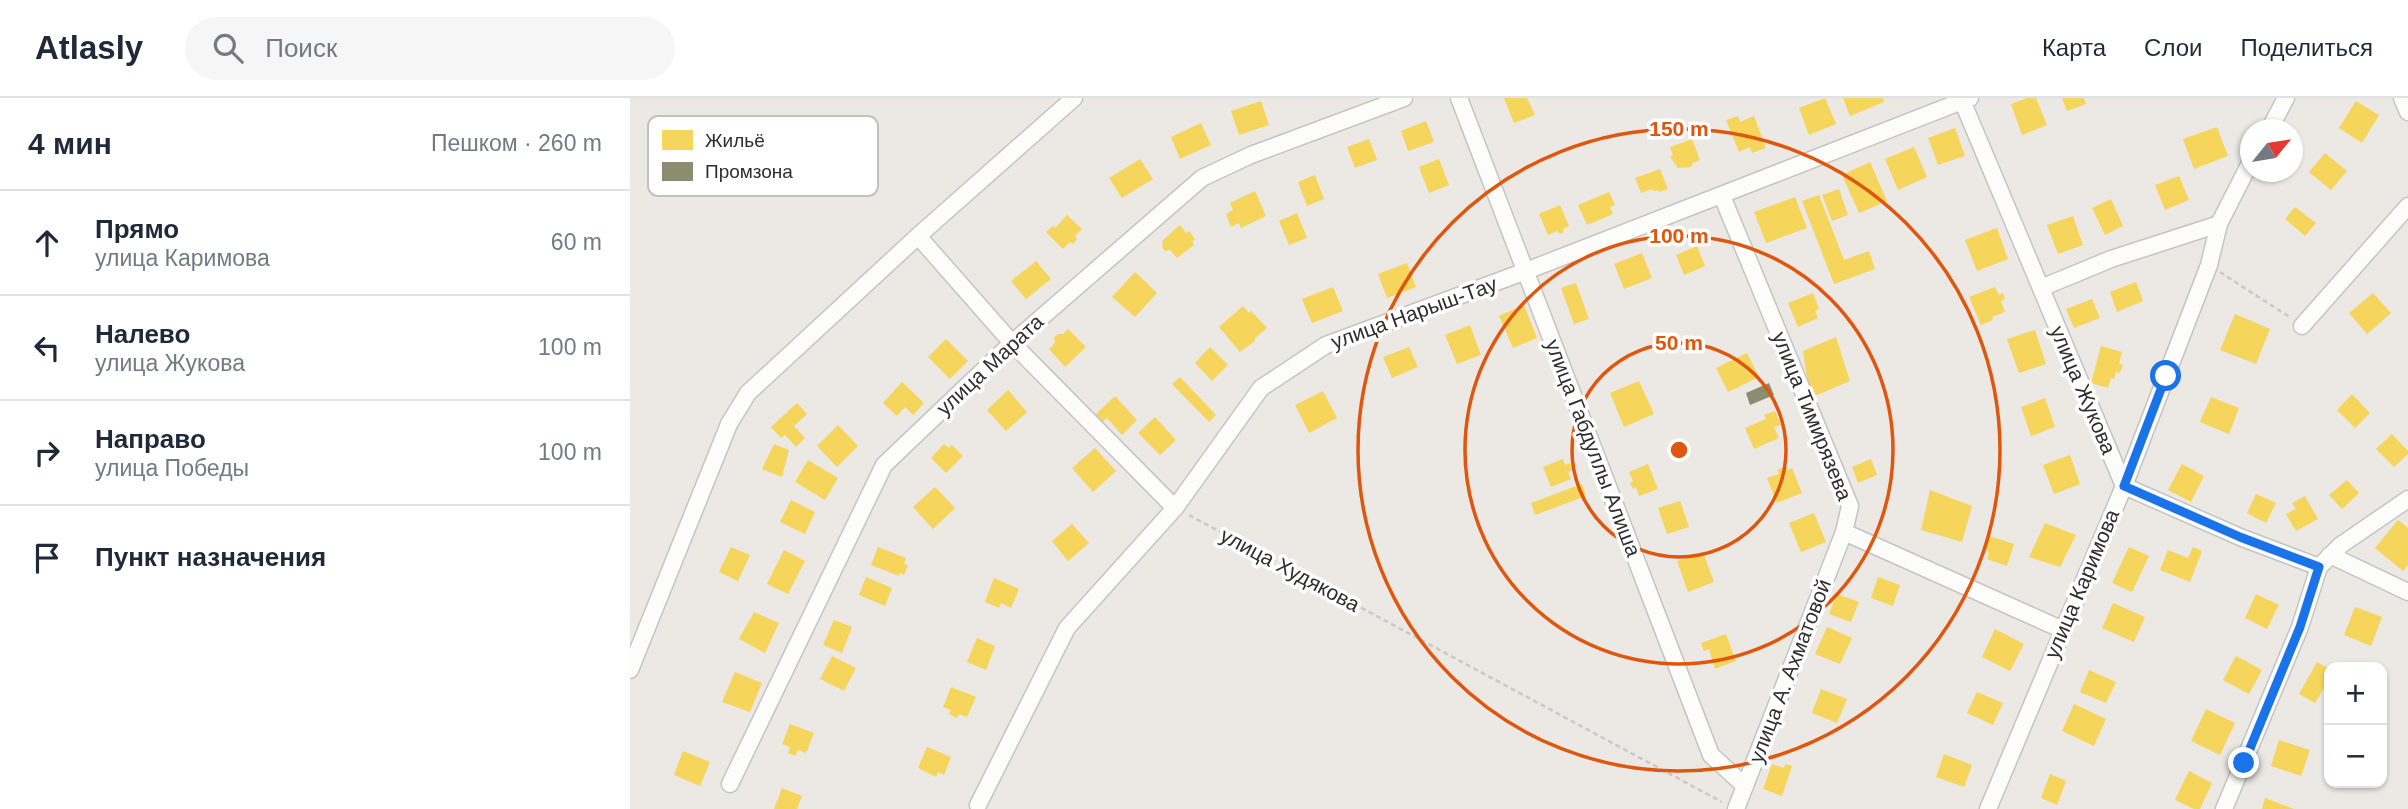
<!DOCTYPE html>
<html lang="ru">
<meta charset="utf-8">
<style>
:root{--surface:#fff;--page:#f6f6f7;--text:#1f2937;--muted:#747a83;--line:#e0e1e3}
body{margin:0;font-family:Helvetica,sans-serif;background:var(--page);color:var(--text)}
.controls{position:absolute;right:21px;bottom:21px;display:grid;overflow:hidden;border-radius:14px;box-shadow:0 2px 5px #0004}
.controls button{width:63px;height:63px;display:grid;place-items:center;padding:0;border:0;border-bottom:2px solid var(--line);background:var(--surface);color:var(--text);font:35px sans-serif}
.compass{position:absolute;left:1610px;top:21px;width:63px;height:63px;border-radius:50%;background:var(--surface);box-shadow:0 2px 5px #0004;rotate:60deg}
.stop{position:absolute;width:21px;height:21px;margin:-16px;border:5px solid #1a73e8;border-radius:50%;background:#fff}
.stop.end{background:#1a73e8;border-color:#fff;box-shadow:0 2px 7px #0008}
.list{margin:0;padding:0;list-style:none}
h2{display:flex;justify-content:space-between;align-items:center;height:91px;margin:0;padding:0 28px;font-size:30px}
h2 small{font-size:23px;font-weight:400;color:var(--muted)}
.list li{display:grid;grid-template-columns:46px 1fr auto;gap:21px;align-items:center;box-sizing:border-box;height:105px;padding:0 28px;border-top:2px solid var(--line)}
.list b{display:block;font-size:26px;white-space:nowrap}
.list p{margin:0;font-size:23px;white-space:nowrap;color:var(--muted)}
.list em{font-size:23px;font-style:normal;color:var(--muted)}
.icon{flex:none;width:38px;height:38px;fill:none;stroke:currentColor;stroke-width:2;stroke-linecap:round;stroke-linejoin:round}
.map{position:relative;flex:none;width:1778px;height:711px;overflow:hidden}
header{display:flex;align-items:center;gap:42px;box-sizing:border-box;height:98px;padding:0 35px;background:var(--surface);border-bottom:2px solid var(--line)}
header strong{font-size:33px}
nav{display:flex;gap:38px;margin-inline-start:auto;font-size:24px}
.search{width:490px;height:63px;background:var(--page);display:flex;align-items:center;gap:18px;box-sizing:border-box;padding:0 24px;border-radius:38px;color:var(--muted);font-size:26px}
main{display:flex}
aside{flex:1;background:var(--surface)}
.map>svg:first-child{display:block}
</style>
<header>
<strong>Atlasly</strong>
<div class="search"><svg class="icon" aria-label="search" viewBox="0 0 24 24"><circle cx="10" cy="10" r="6"/><path d="M15 15l6 6"/></svg>Поиск</div>
<nav><a>Карта</a><a>Слои</a><a>Поделиться</a></nav>
</header>
<main>
<aside>
<h2>4 мин<small>Пешком · 260 m</small></h2>
<ul class="list">
<li><svg class="icon" aria-label="ahead" viewBox="0 0 24 24"><path d="M12 20V5M6 11l6-6 6 6"/></svg><div><b>Прямо</b><p>улица Каримова</p></div><em>60 m</em></li>
<li><svg class="icon" aria-label="left" viewBox="0 0 24 24"><path d="M17 20v-9H6M10 6l-5 5 5 5"/></svg><div><b>Налево</b><p>улица Жукова</p></div><em>100 m</em></li>
<li><svg class="icon" aria-label="right" viewBox="0 0 24 24"><path d="M7 20v-9h11M14 6l5 5-5 5"/></svg><div><b>Направо</b><p>улица Победы</p></div><em>100 m</em></li>
<li><svg class="icon" aria-label="arrive" viewBox="0 0 24 24"><path d="M6 21V4h12l-3 4 3 4H6"/></svg><div><b>Пункт назначения</b></div></li>
</ul>
</aside>
<div class="map">
<svg width="1778" height="711" viewBox="0 0 1778 711">
<rect width="100%" height="100%" fill="#ece8e4"/>
<g fill="#f6d55c">
<path d="M874,0H897L905,17L884,25Z"/>
<path d="M1195,0L1206,26L1179,37L1169,10Z"/>
<path d="M1213,0H1253L1254,4L1220,18Z"/>
<path d="M1397,0H1406L1417,27L1392,37L1381,6Z"/>
<path d="M1432,0H1454L1456,6L1437,13Z"/>
<path d="M631,3L639,27L609,37L601,13Z"/>
<path d="M1726,3L1749,17L1732,45L1709,30Z"/>
<path d="M1108,18L1110,24L1124,18L1136,50L1122,55L1120,49L1109,54L1096,22Z"/>
<path d="M796,23L804,44L778,53L771,33Z"/>
<path d="M571,25L581,47L550,61L541,39Z"/>
<path d="M1587,29L1598,58L1564,71L1553,41Z"/>
<path d="M1325,30L1335,58L1308,67L1298,40Z"/>
<path d="M739,41L747,62L725,70L717,49Z"/>
<path d="M1062,41L1070,62L1063,65L1061,69L1048,70L1040,59L1043,57L1040,49Z"/>
<path d="M1284,49L1297,79L1268,92L1255,61Z"/>
<path d="M1695,55L1717,73L1701,92L1679,74Z"/>
<path d="M510,61L523,81L492,100L479,80Z"/>
<path d="M809,61L819,87L799,95L789,69Z"/>
<path d="M1240,64L1257,103L1229,115L1212,77Z"/>
<path d="M1030,71L1038,91L1029,94L1028,92L1023,93L1022,91L1011,95L1005,80Z"/>
<path d="M685,77L694,101L677,108L668,84Z"/>
<path d="M1549,78L1559,102L1535,112L1525,87Z"/>
<path d="M1209,91L1218,117L1202,123L1192,97Z"/>
<path d="M625,93L636,118L611,130L609,125L601,129L596,116L603,112L600,105Z"/>
<path d="M979,94L985,107L980,109L983,116L957,127L948,107Z"/>
<path d="M1189,97L1214,162L1239,153L1245,171L1204,186L1172,103Z"/>
<path d="M1165,99L1177,130L1136,145L1124,114Z"/>
<path d="M1481,101L1493,128L1475,137L1462,110Z"/>
<path d="M930,107L939,128L933,131V135L930,136L927,133L918,137L909,116Z"/>
<path d="M1665,109L1686,125L1675,138L1655,121Z"/>
<path d="M667,115L677,140L659,147L649,123Z"/>
<path d="M437,117L452,131L445,138L447,141L443,146L440,144L433,151L416,134L423,128L425,130Z"/>
<path d="M1443,118L1453,147L1428,156L1417,127Z"/>
<path d="M550,127L556,135L559,133L565,141L562,144L564,147L547,160L540,152L535,153L532,149L533,142Z"/>
<path d="M1367,130L1378,161L1347,173L1335,142Z"/>
<path d="M1067,148L1075,168L1054,177L1046,157Z"/>
<path d="M1012,155L1022,180L994,191L984,166Z"/>
<path d="M406,163L421,181L396,201L381,183Z"/>
<path d="M777,165L786,189L757,200L748,176Z"/>
<path d="M505,174L527,195L505,219L482,199Z"/>
<path d="M1506,184L1513,203L1487,214L1480,194Z"/>
<path d="M946,185L959,221L944,226L931,190Z"/>
<path d="M703,189L713,213L682,225L672,201Z"/>
<path d="M1365,189L1369,197L1373,195L1375,201L1371,203L1375,214L1362,219L1363,222L1351,227L1339,199Z"/>
<path d="M1183,195L1189,211L1185,213L1188,220L1168,229L1158,205Z"/>
<path d="M1743,195L1761,215L1737,236L1719,215Z"/>
<path d="M1462,201L1470,220L1444,230L1436,211Z"/>
<path d="M894,207L907,240L883,250L869,218Z"/>
<path d="M613,208L619,215L621,213L637,230L625,240V243L610,254L589,229Z"/>
<path d="M1605,216L1640,231L1626,266L1590,252Z"/>
<path d="M840,227L851,257L827,266L815,237Z"/>
<path d="M438,231L456,249L435,269L419,251L425,245L424,239L428,236H433Z"/>
<path d="M1405,232L1416,266L1389,275L1377,241Z"/>
<path d="M1206,239L1220,283L1180,300L1173,253Z"/>
<path d="M316,241L338,263L320,281L298,259Z"/>
<path d="M1471,248L1492,254L1489,266L1493,267L1490,275L1486,274L1484,281L1481,280L1478,290L1461,285Z"/>
<path d="M580,249L598,267L582,283L565,265Z"/>
<path d="M779,249L788,269L762,280L753,259Z"/>
<path d="M1117,255L1129,279L1098,294L1086,270Z"/>
<path d="M550,279L586,317L579,324L542,286Z"/>
<path d="M1009,283L1024,316L994,329L980,295Z"/>
<path d="M272,284L294,305L283,317L275,309L267,318L253,305Z"/>
<path d="M378,292L397,314L376,333L357,312Z"/>
<path d="M693,293L707,320L679,335L665,307Z"/>
<path d="M1722,296L1740,315L1725,330L1707,312Z"/>
<path d="M485,298L507,322L492,337L477,320L471,325L464,318Z"/>
<path d="M1581,299L1609,310L1599,336L1570,324Z"/>
<path d="M1415,300L1425,329L1401,338L1391,309Z"/>
<path d="M167,305L177,316L164,328L175,340L166,349L155,337L151,340L141,329Z"/>
<path d="M1145,313L1151,327L1144,329L1149,340L1124,351L1115,330L1136,321L1134,317Z"/>
<path d="M525,319L546,342L530,357L508,335Z"/>
<path d="M208,327L228,348L207,369L187,348Z"/>
<path d="M1762,336L1778,353V356L1764,369L1746,351Z"/>
<path d="M144,346L159,352L152,379L132,371Z"/>
<path d="M314,346L319,350L322,347L333,358L316,375L301,360Z"/>
<path d="M465,350L486,373L463,394L442,370Z"/>
<path d="M1440,357L1450,386L1424,396L1413,367Z"/>
<path d="M933,361L935,367L940,365L943,372L938,374L941,381L921,389L913,369Z"/>
<path d="M1241,361L1247,377L1228,385L1222,369Z"/>
<path d="M178,362L208,380L195,402L165,384Z"/>
<path d="M1018,366L1028,391L1009,398L1006,389L1003,391L1000,385L1003,383L999,374Z"/>
<path d="M1552,366L1574,378L1561,404L1538,392Z"/>
<path d="M1156,368L1158,372L1162,370L1172,395L1147,405L1137,380L1149,376L1147,372Z"/>
<path d="M1717,382L1729,395L1712,411L1699,397Z"/>
<path d="M952,386L956,398L905,417L901,405Z"/>
<path d="M305,389L325,410L303,431L283,409Z"/>
<path d="M1300,392L1342,408L1332,444L1291,432Z"/>
<path d="M1626,396L1646,405L1636,425L1617,415Z"/>
<path d="M1675,398L1688,421L1666,433L1656,416L1666,411L1662,405Z"/>
<path d="M161,402L185,414L175,436L150,424Z"/>
<path d="M1050,403L1059,429L1037,436L1028,410Z"/>
<path d="M1184,415L1196,444L1171,454L1159,425Z"/>
<path d="M1768,422L1778,430V467L1773,473L1745,450Z"/>
<path d="M1415,425L1446,437L1430,469L1399,459Z"/>
<path d="M442,426L459,445L438,463L422,443Z"/>
<path d="M1359,438L1384,446L1377,468L1357,461L1359,454L1354,453Z"/>
<path d="M101,449L120,457L108,483L89,474Z"/>
<path d="M248,449L276,460L274,466L278,467L274,477L270,475L269,478L241,467Z"/>
<path d="M1499,449L1519,458L1502,494L1482,485Z"/>
<path d="M1563,449L1572,453L1560,484L1530,472L1538,452L1558,460Z"/>
<path d="M154,452L175,463L158,496L137,486Z"/>
<path d="M1073,454L1084,484L1058,494L1047,463Z"/>
<path d="M236,479L262,490L255,508L229,497Z"/>
<path d="M1248,479L1270,487L1263,508L1241,500Z"/>
<path d="M364,480L389,491L381,510L371,505L369,510L355,504Z"/>
<path d="M1207,496L1229,504L1221,524L1199,516Z"/>
<path d="M1626,496L1649,507L1637,531L1615,520Z"/>
<path d="M1483,505L1515,519L1504,544L1472,530Z"/>
<path d="M1725,509L1752,519L1741,548L1714,537Z"/>
<path d="M124,514L149,525L135,555L109,541Z"/>
<path d="M204,522L222,529L212,555L193,547Z"/>
<path d="M1197,529L1222,540L1210,566L1185,556Z"/>
<path d="M1365,531L1394,546L1380,573L1352,559Z"/>
<path d="M1096,536L1106,563L1085,571L1079,551L1074,553L1071,545Z"/>
<path d="M347,540L365,548L356,572L337,564Z"/>
<path d="M202,558L226,570L214,593L190,581Z"/>
<path d="M1606,558L1632,572L1619,596L1593,582Z"/>
<path d="M1687,564L1699,571V581L1685,605L1669,596Z"/>
<path d="M1459,572L1486,584L1476,605L1450,594Z"/>
<path d="M105,574L132,585L120,614L92,604Z"/>
<path d="M321,589L346,599L337,619L329,616L327,620L319,616L321,612L313,609Z"/>
<path d="M1191,591L1217,601L1207,625L1182,615Z"/>
<path d="M1347,594L1373,605L1363,627L1337,615Z"/>
<path d="M1444,606L1476,621L1464,648L1432,633Z"/>
<path d="M1576,611L1605,625L1590,657L1561,643Z"/>
<path d="M160,626L184,635L176,655L168,652L165,658L158,655L160,649L152,646Z"/>
<path d="M1649,642L1680,652L1671,678L1641,668Z"/>
<path d="M297,649L321,659L314,677L308,674L306,679L288,670Z"/>
<path d="M53,653L80,664L70,688L44,677Z"/>
<path d="M1314,656L1342,667L1334,689L1306,679Z"/>
<path d="M1142,666L1154,670L1155,666L1162,668L1152,698L1133,691Z"/>
<path d="M1559,673L1582,685L1570,711H1564L1545,702Z"/>
<path d="M1420,676L1436,683L1427,707L1411,700Z"/>
<path d="M152,690L172,698L167,711H144Z"/>
<path d="M1635,700L1664,711H1632Z"/>
</g>
<path fill="#8c8c6e" d="M1139,285L1144,297L1120,307L1116,295Z"/>
<g fill="none" stroke-linecap="round" stroke-linejoin="round">
<defs>
<g id="street">
<path d="M829,0L1081,657L1115,688"/>
<path d="M1331,0L1494,388L1610,439L1689,469"/>
<path d="M1772,0L1778,14"/>
<path d="M1639,32L1656,0"/>
<path d="M1092,98L1220,408L1214,434L1106,711"/>
<path d="M288,138L382,245L545,410"/>
<path d="M1411,190L1481,161L1589,126"/>
<path d="M1672,228L1778,108"/>
<path d="M1214,434L1433,532"/>
<path d="M1700,457L1778,494"/>
<path d="M0,572L99,326L118,295L288,138L444,0"/>
<path d="M100,686L254,367L382,245L572,80L621,57L774,0"/>
<path d="M348,707L437,530L545,410L631,290L696,247L896,173L1340,0"/>
<path d="M1358,711L1494,388L1579,167L1589,126L1620,65"/>
<path d="M1594,711L1670,529L1689,469L1711,447L1778,401"/>
</g>
</defs>
<use href="#street" stroke="#c5c4c5" stroke-width="19"/>
<g stroke="#c9c9c8" stroke-width="2.5" stroke-dasharray="5 3.5" stroke-linecap="butt">
<path d="M1590,174L1661,220"/>
<path d="M559,417L1092,704"/>
</g>
<use href="#street" stroke="#fcfcfb" stroke-width="16"/>
</g>
<g fill="none" stroke-linecap="round" stroke-linejoin="round">
<path stroke="#1a73e8" stroke-width="9" d="M1536,278L1494,388L1610,439L1689,469L1670,529L1614,665"/>
</g>
<g fill="none" stroke="#df570e" stroke-width="3.5">
<circle cx="1049" cy="352" r="107"/>
<circle cx="1049" cy="352" r="214"/>
<circle cx="1049" cy="352" r="321"/>
</g>
<g text-anchor="middle" stroke-width="7" stroke-linejoin="round" paint-order="stroke">
<g font-size="21" fill="#2e2e2e" stroke="#fff">
<text transform="translate(784 215) rotate(-20)" y="7">улица Нарыш-Тау</text>
<text transform="translate(360 267) rotate(-43)" y="7">улица Марата</text>
<text transform="translate(1453 292) rotate(67)" y="7">улица Жукова</text>
<text transform="translate(1182 318) rotate(68)" y="7">улица Тимирязева</text>
<text transform="translate(963 350) rotate(69)" y="7">улица Габдуллы Алиша</text>
<text transform="translate(660 472) rotate(28)" y="7">улица Худякова</text>
<text transform="translate(1452 486) rotate(-67)" y="7">улица Каримова</text>
<text transform="translate(1160 573) rotate(-69)" y="7">улица А. Ахматовой</text>
</g>
</g>
<rect x="18" y="18" width="230" height="80" rx="10" fill="#fff" stroke="#c0c0c0" stroke-width="2"/>
<rect x="32" y="32" width="31" height="20" fill="#f6d55c"/>
<rect x="32" y="64" width="31" height="19" fill="#8c8c6e"/>
<g font-size="19" fill="#2e2e2e">
<text x="75" y="49">Жильё</text>
<text x="75" y="80">Промзона</text>
</g>
<circle cx="1049" cy="352" r="10" fill="#df570e" stroke="#fff" stroke-width="3.5"/>
<g font-size="21" text-anchor="middle" font-weight="bold" fill="#df570e" stroke="#fff" stroke-width="7" stroke-linejoin="round" paint-order="stroke">
<text x="1049" y="38">150 m</text>
<text x="1049" y="145">100 m</text>
<text x="1049" y="252">50 m</text>
</g>
</svg>
<div class="controls">
<button>+</button>
<button>−</button>
</div>
<svg class="compass" viewBox="-18 -18 36 36"><path d="M0-13l5 13h-10z" fill="#e53935"/><path d="M0 13l5-13h-10z" fill="#747a83"/></svg>
<div class="stop" style="left:1536px;top:278px"></div>
<div class="stop end" style="left:1614px;top:665px"></div>
</div>
</main>
